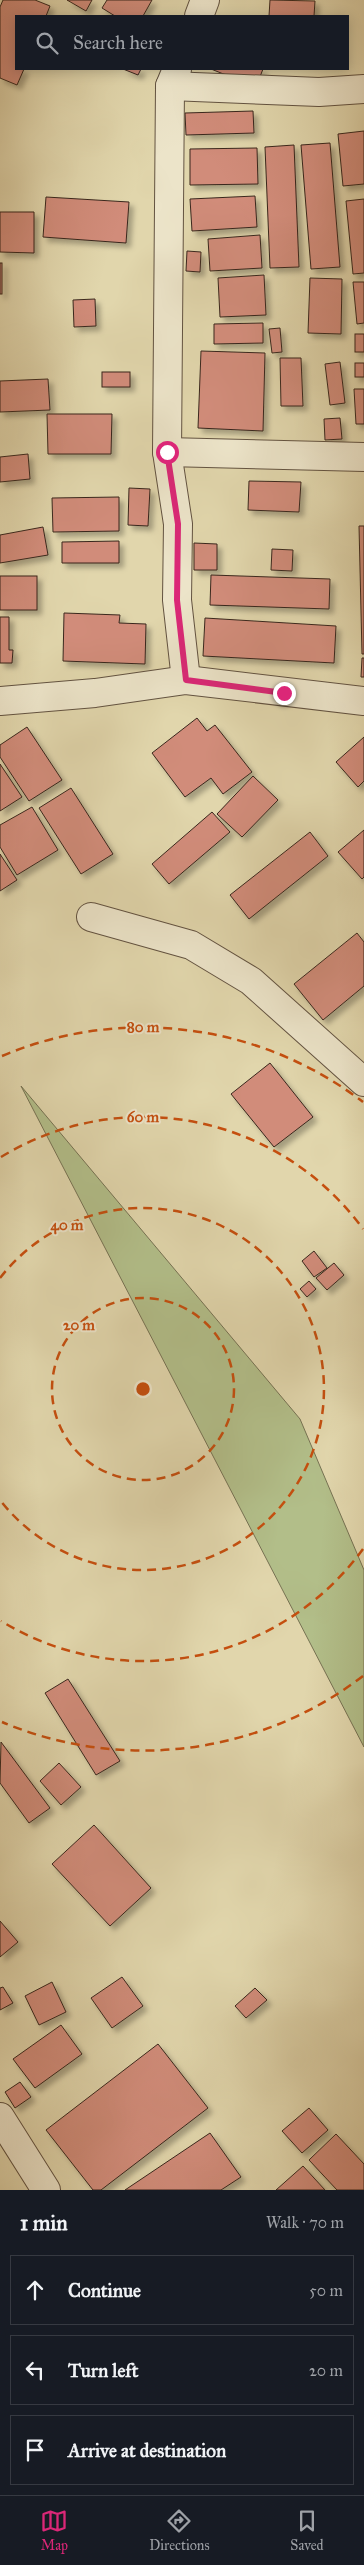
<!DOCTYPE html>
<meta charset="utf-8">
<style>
:root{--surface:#171b24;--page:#20242c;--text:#f1f3f6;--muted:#9ea1a6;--line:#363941;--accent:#db2777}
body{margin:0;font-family:"IM FELL Great Primer",serif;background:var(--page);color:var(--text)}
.stop{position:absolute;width:15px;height:15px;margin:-11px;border:4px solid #db2777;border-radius:50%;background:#fff}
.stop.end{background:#db2777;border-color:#fff;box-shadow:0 1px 5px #0008}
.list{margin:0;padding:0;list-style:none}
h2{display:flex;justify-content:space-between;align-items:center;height:65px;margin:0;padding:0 20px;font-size:21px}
h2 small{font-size:16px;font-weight:400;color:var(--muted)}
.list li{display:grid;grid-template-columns:32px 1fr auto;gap:15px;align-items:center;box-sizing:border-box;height:70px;margin:0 10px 10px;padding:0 10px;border:1px solid var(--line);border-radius:0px}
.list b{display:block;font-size:19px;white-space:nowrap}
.list em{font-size:16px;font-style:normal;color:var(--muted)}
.icon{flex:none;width:28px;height:28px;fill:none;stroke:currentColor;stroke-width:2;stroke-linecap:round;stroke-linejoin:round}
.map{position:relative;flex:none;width:364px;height:2190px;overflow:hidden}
.search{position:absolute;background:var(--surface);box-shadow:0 2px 12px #0003;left:15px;right:15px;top:15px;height:55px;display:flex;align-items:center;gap:12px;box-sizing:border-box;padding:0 18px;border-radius:0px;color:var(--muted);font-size:19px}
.sheet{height:305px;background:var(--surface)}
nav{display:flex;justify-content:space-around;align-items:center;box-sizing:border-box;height:70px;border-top:1px solid var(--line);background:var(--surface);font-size:14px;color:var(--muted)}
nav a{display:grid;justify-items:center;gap:2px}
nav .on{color:var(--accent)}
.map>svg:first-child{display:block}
</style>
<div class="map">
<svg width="364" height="2190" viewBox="0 0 364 2190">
<defs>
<filter id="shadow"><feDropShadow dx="4.5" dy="4.5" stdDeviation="2.5" flood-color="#0004"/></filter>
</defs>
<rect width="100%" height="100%" fill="#e1d6ac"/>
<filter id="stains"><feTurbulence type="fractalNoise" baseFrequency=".004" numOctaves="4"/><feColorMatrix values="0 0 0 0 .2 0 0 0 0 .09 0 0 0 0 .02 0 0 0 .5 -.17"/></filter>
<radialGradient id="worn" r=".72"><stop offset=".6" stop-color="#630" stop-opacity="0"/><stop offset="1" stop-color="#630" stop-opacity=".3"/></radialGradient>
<path fill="#b2be89" stroke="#767253" d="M21,1086L300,1419L364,1570V1747Z"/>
<g fill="#d18c7a" stroke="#39271d" filter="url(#shadow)">
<path d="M3,0H35L50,6L46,16H16V69H24L17,85L0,78V7Z"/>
<path d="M67,0H92L86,11Z"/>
<path d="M107,0H152L143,16H115L102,8Z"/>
<path d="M270,0L315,1L314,16H269Z"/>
<path d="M123,69H141L138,75Z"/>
<path d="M211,69H263L256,87Z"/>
<path d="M253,111L254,133L186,135L185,113Z"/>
<path d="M364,131V184L343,186L338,134Z"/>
<path d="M330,143L340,267L311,269L301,145Z"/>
<path d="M294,145L299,267L270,268L265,147Z"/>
<path d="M257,148L258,184L190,185V149Z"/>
<path d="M255,196L257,227L192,231L190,199Z"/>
<path d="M46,197L129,202L126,243L43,237Z"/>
<path d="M364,199V273L353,274L346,201Z"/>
<path d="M0,212H34V253L0,252Z"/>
<path d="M260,235L262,268L210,271L208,239Z"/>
<path d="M187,251L201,252L200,272L186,271Z"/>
<rect x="0" y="263" width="2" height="31"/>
<path d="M264,275L266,315L220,317L218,278Z"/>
<path d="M310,278L342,279L341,334L308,333Z"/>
<path d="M353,282H364V323L357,324Z"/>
<path d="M95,299L96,326L74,327L73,300Z"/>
<path d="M263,323V343L214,344V324Z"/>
<path d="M280,328L282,352L272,353L269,329Z"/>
<rect x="355" y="334" width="9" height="18"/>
<path d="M201,351L265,353L263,431L198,428Z"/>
<path d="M280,358H301L303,406H281Z"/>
<path d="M340,362L345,403L330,405L325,364Z"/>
<rect x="355" y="363" width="9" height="14"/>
<rect x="102" y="372" width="28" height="15"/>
<path d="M48,379L50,410L0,412V381Z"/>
<path d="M354,389H364V424H356Z"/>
<path d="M47,414H112L111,454H48Z"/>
<path d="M340,418L342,439L325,440L324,419Z"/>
<path d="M28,454L30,479L0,482V457Z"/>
<path d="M249,481L301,482L299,512L248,510Z"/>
<path d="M129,488L150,489L148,526L128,525Z"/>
<path d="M119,497V531L53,532L52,498Z"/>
<path d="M359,526H364V654H362Z"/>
<path d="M43,527L48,555L0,563V535Z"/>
<path d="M119,541V563H62V542Z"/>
<path d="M194,543L217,544V570H194Z"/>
<path d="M272,549L293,550L292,571L271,570Z"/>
<path d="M211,575L330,579L329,609L210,605Z"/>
<rect x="0" y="576" width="37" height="34"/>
<path d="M64,613L120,615L119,623L146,624L145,664L63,661Z"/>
<path d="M0,617H9V650H13L12,663H0Z"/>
<path d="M205,618L336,626L334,663L203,656Z"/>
<path d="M362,658H364V677H361Z"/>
<path d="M197,718L207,731L215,725L252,772L223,794L211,778L185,797L152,753Z"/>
<path d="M27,727L62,780L29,801L0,757V745Z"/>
<path d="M364,737V781L358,787L336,762Z"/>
<path d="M0,764L22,797L0,811Z"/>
<path d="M253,776L278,800L242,837L217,814Z"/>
<path d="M71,788L113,854L81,874L39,808Z"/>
<path d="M32,807L58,850L17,875L0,847V825Z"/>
<path d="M212,812L230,832L169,884L152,864Z"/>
<path d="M364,830V877L362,879L338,852Z"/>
<path d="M310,832L328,856L249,919L230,895Z"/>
<path d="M0,854L17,880L0,891Z"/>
<path d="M357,933L364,942V986L323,1020L294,984Z"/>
<path d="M270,1063L313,1117L274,1147L231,1094Z"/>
<path d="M314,1251L327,1268L314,1277L302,1261Z"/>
<path d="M334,1263L344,1275L327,1290L316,1278Z"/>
<path d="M309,1281L316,1289L307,1297L300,1289Z"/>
<path d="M68,1679L120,1761L96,1775L45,1693Z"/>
<path d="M1,1742L50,1808L29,1823L0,1783Z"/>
<path d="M59,1763L81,1787L61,1805L40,1781Z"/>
<path d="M94,1825L151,1888L110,1926L52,1864Z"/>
<path d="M0,1921L18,1942L0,1957Z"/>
<path d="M122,1977L143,2006L112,2028L91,1998Z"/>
<path d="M52,1982L66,2012L39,2025L25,1996Z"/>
<path d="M3,1987L13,2003L0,2010V1988Z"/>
<path d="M255,1988L267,2000L246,2018L235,2006Z"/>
<path d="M61,2025L82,2054L35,2088L13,2059Z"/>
<path d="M158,2044L208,2108L101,2190H93L46,2130Z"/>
<path d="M20,2082L31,2097L15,2108L5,2092Z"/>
<path d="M309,2108L328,2130L302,2153L282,2131Z"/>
<path d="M210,2133L241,2177L221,2190H125Z"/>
<path d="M336,2134L364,2164V2190H337L309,2160Z"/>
<path d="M303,2166L325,2190H276Z"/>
</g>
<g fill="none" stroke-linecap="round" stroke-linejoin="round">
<defs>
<g id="minor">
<path d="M199,16L205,0"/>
<path d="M177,69L170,86L167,452L178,524L177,600L186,680"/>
<path d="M170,86L319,92L364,89"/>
<path d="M167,452L364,457"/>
<path d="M0,701L95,693L186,680L364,701"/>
<path d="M91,917L191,945L251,981L364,1082"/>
<path d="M0,2117L46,2190"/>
</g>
</defs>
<use href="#minor" stroke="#635341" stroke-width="30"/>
<use href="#minor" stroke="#ece4c9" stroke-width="28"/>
</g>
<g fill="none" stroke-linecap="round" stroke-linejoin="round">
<path stroke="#db2777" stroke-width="6" d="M167,452L178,524L177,600L186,680L284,693"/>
</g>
<g fill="none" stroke="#c54f0f" stroke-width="2.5" stroke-dasharray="9 6">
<circle cx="143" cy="1389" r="91"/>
<path d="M0 1278A181 181 0 1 1 0 1500"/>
<path d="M363 1549A272 272 0 0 1 1 1621M1 1157A272 272 0 0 1 363 1229"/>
<path d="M363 1676A362 362 0 0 1 2 1722M2 1056A362 362 0 0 1 363 1102"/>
</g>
<circle cx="143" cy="1389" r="8" fill="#c54f0f" stroke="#ece4c9" stroke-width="2.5"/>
<g font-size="15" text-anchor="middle" font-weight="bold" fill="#c54f0f" stroke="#ece4c9" stroke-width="4" stroke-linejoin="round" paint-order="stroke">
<text x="143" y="1032">80 m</text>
<text x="143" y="1122">60 m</text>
<text x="67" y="1230">40 m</text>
<text x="79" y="1330">20 m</text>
</g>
<rect width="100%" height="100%" filter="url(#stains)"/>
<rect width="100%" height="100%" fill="url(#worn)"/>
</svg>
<div class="stop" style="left:167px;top:452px"></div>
<div class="stop end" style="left:284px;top:693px"></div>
<div class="search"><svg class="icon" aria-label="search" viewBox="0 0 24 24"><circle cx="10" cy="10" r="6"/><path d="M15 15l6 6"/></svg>Search here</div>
</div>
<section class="sheet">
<h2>1 min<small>Walk · 70 m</small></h2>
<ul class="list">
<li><svg class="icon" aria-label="ahead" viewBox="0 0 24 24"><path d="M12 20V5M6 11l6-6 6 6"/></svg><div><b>Continue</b></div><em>50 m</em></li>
<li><svg class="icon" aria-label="left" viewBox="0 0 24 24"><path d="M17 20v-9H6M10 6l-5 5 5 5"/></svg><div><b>Turn left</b></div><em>20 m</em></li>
<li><svg class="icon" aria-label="arrive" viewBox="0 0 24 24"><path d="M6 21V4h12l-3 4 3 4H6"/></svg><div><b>Arrive at destination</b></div></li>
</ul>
</section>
<nav>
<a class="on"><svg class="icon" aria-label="map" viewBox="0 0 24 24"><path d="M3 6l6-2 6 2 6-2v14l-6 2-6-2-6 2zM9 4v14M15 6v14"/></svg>Map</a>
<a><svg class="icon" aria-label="directions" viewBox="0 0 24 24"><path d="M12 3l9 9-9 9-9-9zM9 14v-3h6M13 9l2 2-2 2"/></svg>Directions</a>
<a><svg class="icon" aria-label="saved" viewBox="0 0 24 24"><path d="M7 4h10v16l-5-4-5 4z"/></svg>Saved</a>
</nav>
